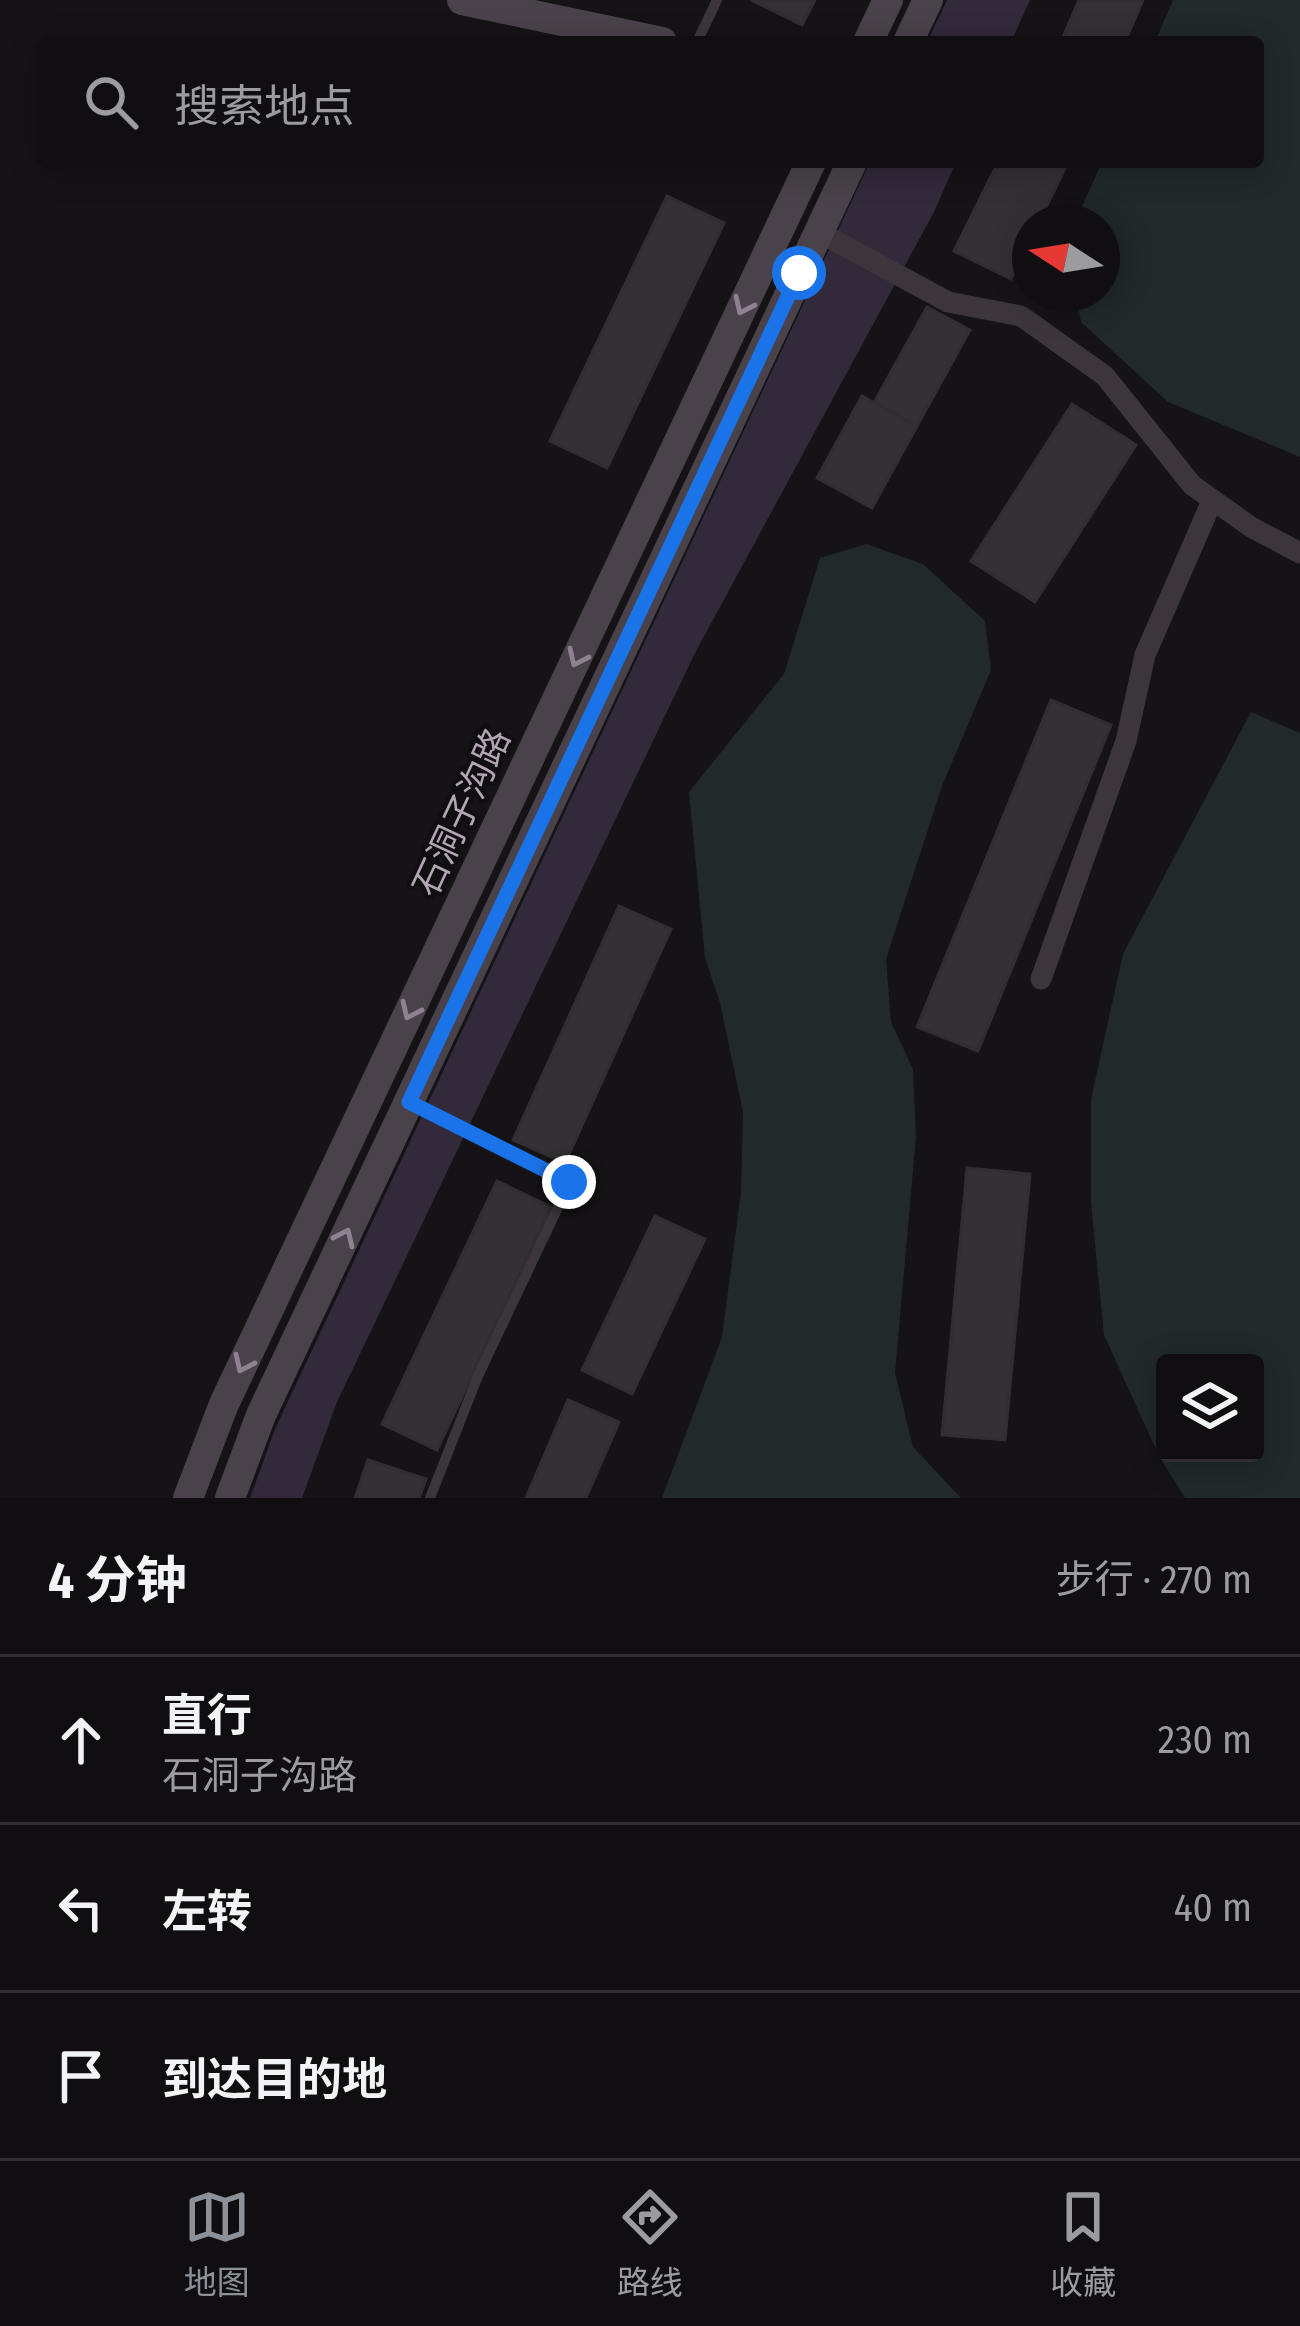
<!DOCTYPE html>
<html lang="zh">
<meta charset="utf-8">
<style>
:root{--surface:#100e10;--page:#191719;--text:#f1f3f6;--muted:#9c9c9f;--line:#302e30;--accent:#8c9099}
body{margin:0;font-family:"Fira Sans Condensed","Noto Sans SC",sans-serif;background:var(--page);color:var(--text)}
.controls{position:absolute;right:36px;bottom:36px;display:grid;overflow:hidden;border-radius:12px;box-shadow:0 6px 30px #0003}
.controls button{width:108px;height:108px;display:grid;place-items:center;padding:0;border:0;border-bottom:3px solid var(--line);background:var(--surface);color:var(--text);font:60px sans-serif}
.compass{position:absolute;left:1012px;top:204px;width:108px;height:108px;border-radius:50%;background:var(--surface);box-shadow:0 6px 30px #0003;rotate:282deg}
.stop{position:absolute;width:36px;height:36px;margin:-27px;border:9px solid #1a73e8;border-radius:50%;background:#fff}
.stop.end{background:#1a73e8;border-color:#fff;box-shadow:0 3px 12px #0008}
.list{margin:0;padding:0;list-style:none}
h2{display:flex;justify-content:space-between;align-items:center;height:156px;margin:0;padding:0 48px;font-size:51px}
h2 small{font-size:39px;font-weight:400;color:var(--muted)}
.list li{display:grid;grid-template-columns:78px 1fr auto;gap:36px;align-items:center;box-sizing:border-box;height:168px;padding:0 48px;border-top:3px solid var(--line)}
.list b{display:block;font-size:45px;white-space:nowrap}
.list p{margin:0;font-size:39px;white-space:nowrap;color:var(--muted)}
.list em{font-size:39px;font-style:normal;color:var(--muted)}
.icon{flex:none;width:66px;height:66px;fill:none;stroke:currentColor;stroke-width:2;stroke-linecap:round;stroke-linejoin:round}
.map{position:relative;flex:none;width:1300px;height:1498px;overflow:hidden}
.search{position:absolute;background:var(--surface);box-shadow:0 6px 30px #0003;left:36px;right:36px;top:36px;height:132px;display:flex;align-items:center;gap:30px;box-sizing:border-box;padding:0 42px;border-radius:12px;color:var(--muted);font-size:45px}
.sheet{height:660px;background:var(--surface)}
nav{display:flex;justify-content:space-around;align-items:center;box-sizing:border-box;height:168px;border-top:3px solid var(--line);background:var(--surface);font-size:33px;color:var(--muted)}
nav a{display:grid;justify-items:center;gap:6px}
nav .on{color:var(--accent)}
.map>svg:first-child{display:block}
</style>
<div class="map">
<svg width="1300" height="1498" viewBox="0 0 1300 1498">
<rect width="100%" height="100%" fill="#151315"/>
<g fill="#21292a" fill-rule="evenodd">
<path d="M1173,0H1300V457L1168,402L1081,322L1076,294H1102V222H1075L1102,162H1258V42H1155Z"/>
<path d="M866,544L923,564L985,621L991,670L942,786L886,959L891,1022L913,1069L916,1137L895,1373L913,1447L961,1498H662L722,1337L741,1192L743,1112L720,1003L705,958L689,792L784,674L820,558Z"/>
<path d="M1251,712L1300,733V1498H1185L1159,1456L1104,1335L1091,1203V1099L1123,954ZM1255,1363V1453H1165V1363Z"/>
</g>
<g fill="#32293a">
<path d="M947,0H1030L1011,42H927Z"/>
<path d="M870,162H956L934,212L695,653L337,1402L302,1498H250L275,1429Z"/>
</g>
<g fill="#343034" stroke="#312d31" stroke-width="3">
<path d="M751,0H815L802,25Z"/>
<path d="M1079,0H1143L1125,42H1061Z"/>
<path d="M998,162H1068L1039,222H1030V240L1011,279L954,251Z"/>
<path d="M667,196L724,223L607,468L550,441Z"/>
<path d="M927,307L970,330L917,426L874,403Z"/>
<path d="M862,396L917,426L872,508L817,478Z"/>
<path d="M1072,404L1136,445L1035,602L971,561Z"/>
<path d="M1051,700L1111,725L978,1051L917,1027Z"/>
<path d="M619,906L671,929L565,1163L513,1140Z"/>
<path d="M967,1168L1030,1174L1005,1440L942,1435Z"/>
<path d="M497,1181L551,1207L437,1450L382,1424Z"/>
<path d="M655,1216L705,1239L632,1394L582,1370Z"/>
<path d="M568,1400L619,1422L586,1498H526Z"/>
<path d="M368,1460L426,1479L419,1498H355Z"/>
</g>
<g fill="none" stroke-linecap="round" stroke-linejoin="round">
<g stroke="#3c363c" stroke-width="10">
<path d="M697,42L717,0"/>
<path d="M409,1102L570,1182L478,1376L430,1498"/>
</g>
<g stroke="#3c363c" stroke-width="21">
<path d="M819,232L948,302L1021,316L1105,376L1192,485L1251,527L1300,553"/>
<path d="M1041,979L1126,741L1145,655L1212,501"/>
</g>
<g stroke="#49424a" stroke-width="30">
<path d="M462,0L662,42"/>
<path d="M868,42L888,0"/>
<path d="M908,42L928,0"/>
<path d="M188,1498L224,1404L811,162"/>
<path d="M230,1498L261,1415L852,162"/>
</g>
</g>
<defs><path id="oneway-chevron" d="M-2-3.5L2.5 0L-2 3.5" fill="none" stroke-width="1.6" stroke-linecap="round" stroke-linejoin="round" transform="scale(3)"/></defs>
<g stroke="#8e8290">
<use href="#oneway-chevron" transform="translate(743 306) rotate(115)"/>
<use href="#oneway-chevron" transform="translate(577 658) rotate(115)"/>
<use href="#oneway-chevron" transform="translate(410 1011) rotate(115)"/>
<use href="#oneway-chevron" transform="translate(345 1237) rotate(-65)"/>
<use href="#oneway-chevron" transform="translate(243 1364) rotate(115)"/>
</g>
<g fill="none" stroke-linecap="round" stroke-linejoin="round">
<path stroke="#1a73e8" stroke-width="15" d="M569,1182L409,1102L799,273"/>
</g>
<g text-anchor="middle" stroke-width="9" stroke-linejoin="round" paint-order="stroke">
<g font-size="36" fill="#b3a4b6" stroke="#100e10">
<text transform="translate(461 812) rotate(-65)" y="13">石洞子沟路</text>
</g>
</g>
</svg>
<div class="controls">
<button><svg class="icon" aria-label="layers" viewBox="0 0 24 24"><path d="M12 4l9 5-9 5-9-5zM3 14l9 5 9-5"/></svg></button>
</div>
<svg class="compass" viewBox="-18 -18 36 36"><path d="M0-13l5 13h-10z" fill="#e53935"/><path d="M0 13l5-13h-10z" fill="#9c9c9f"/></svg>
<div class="stop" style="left:799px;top:273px"></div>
<div class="stop end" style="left:569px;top:1182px"></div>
<div class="search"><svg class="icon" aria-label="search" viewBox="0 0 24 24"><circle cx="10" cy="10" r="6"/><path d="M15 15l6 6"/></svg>搜索地点</div>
</div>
<section class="sheet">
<h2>4 分钟<small>步行 · 270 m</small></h2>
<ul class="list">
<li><svg class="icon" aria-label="ahead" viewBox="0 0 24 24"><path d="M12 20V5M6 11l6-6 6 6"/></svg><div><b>直行</b><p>石洞子沟路</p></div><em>230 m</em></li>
<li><svg class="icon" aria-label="left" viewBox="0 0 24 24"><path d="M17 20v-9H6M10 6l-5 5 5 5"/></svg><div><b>左转</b></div><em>40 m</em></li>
<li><svg class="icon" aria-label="arrive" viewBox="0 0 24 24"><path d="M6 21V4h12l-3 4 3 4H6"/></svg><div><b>到达目的地</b></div></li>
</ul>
</section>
<nav>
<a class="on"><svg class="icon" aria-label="map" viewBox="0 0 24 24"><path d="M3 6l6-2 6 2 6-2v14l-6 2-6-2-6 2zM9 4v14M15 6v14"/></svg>地图</a>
<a><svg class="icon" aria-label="directions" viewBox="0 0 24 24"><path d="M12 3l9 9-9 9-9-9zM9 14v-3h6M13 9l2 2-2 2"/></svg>路线</a>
<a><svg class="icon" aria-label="saved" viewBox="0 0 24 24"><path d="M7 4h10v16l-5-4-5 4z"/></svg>收藏</a>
</nav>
